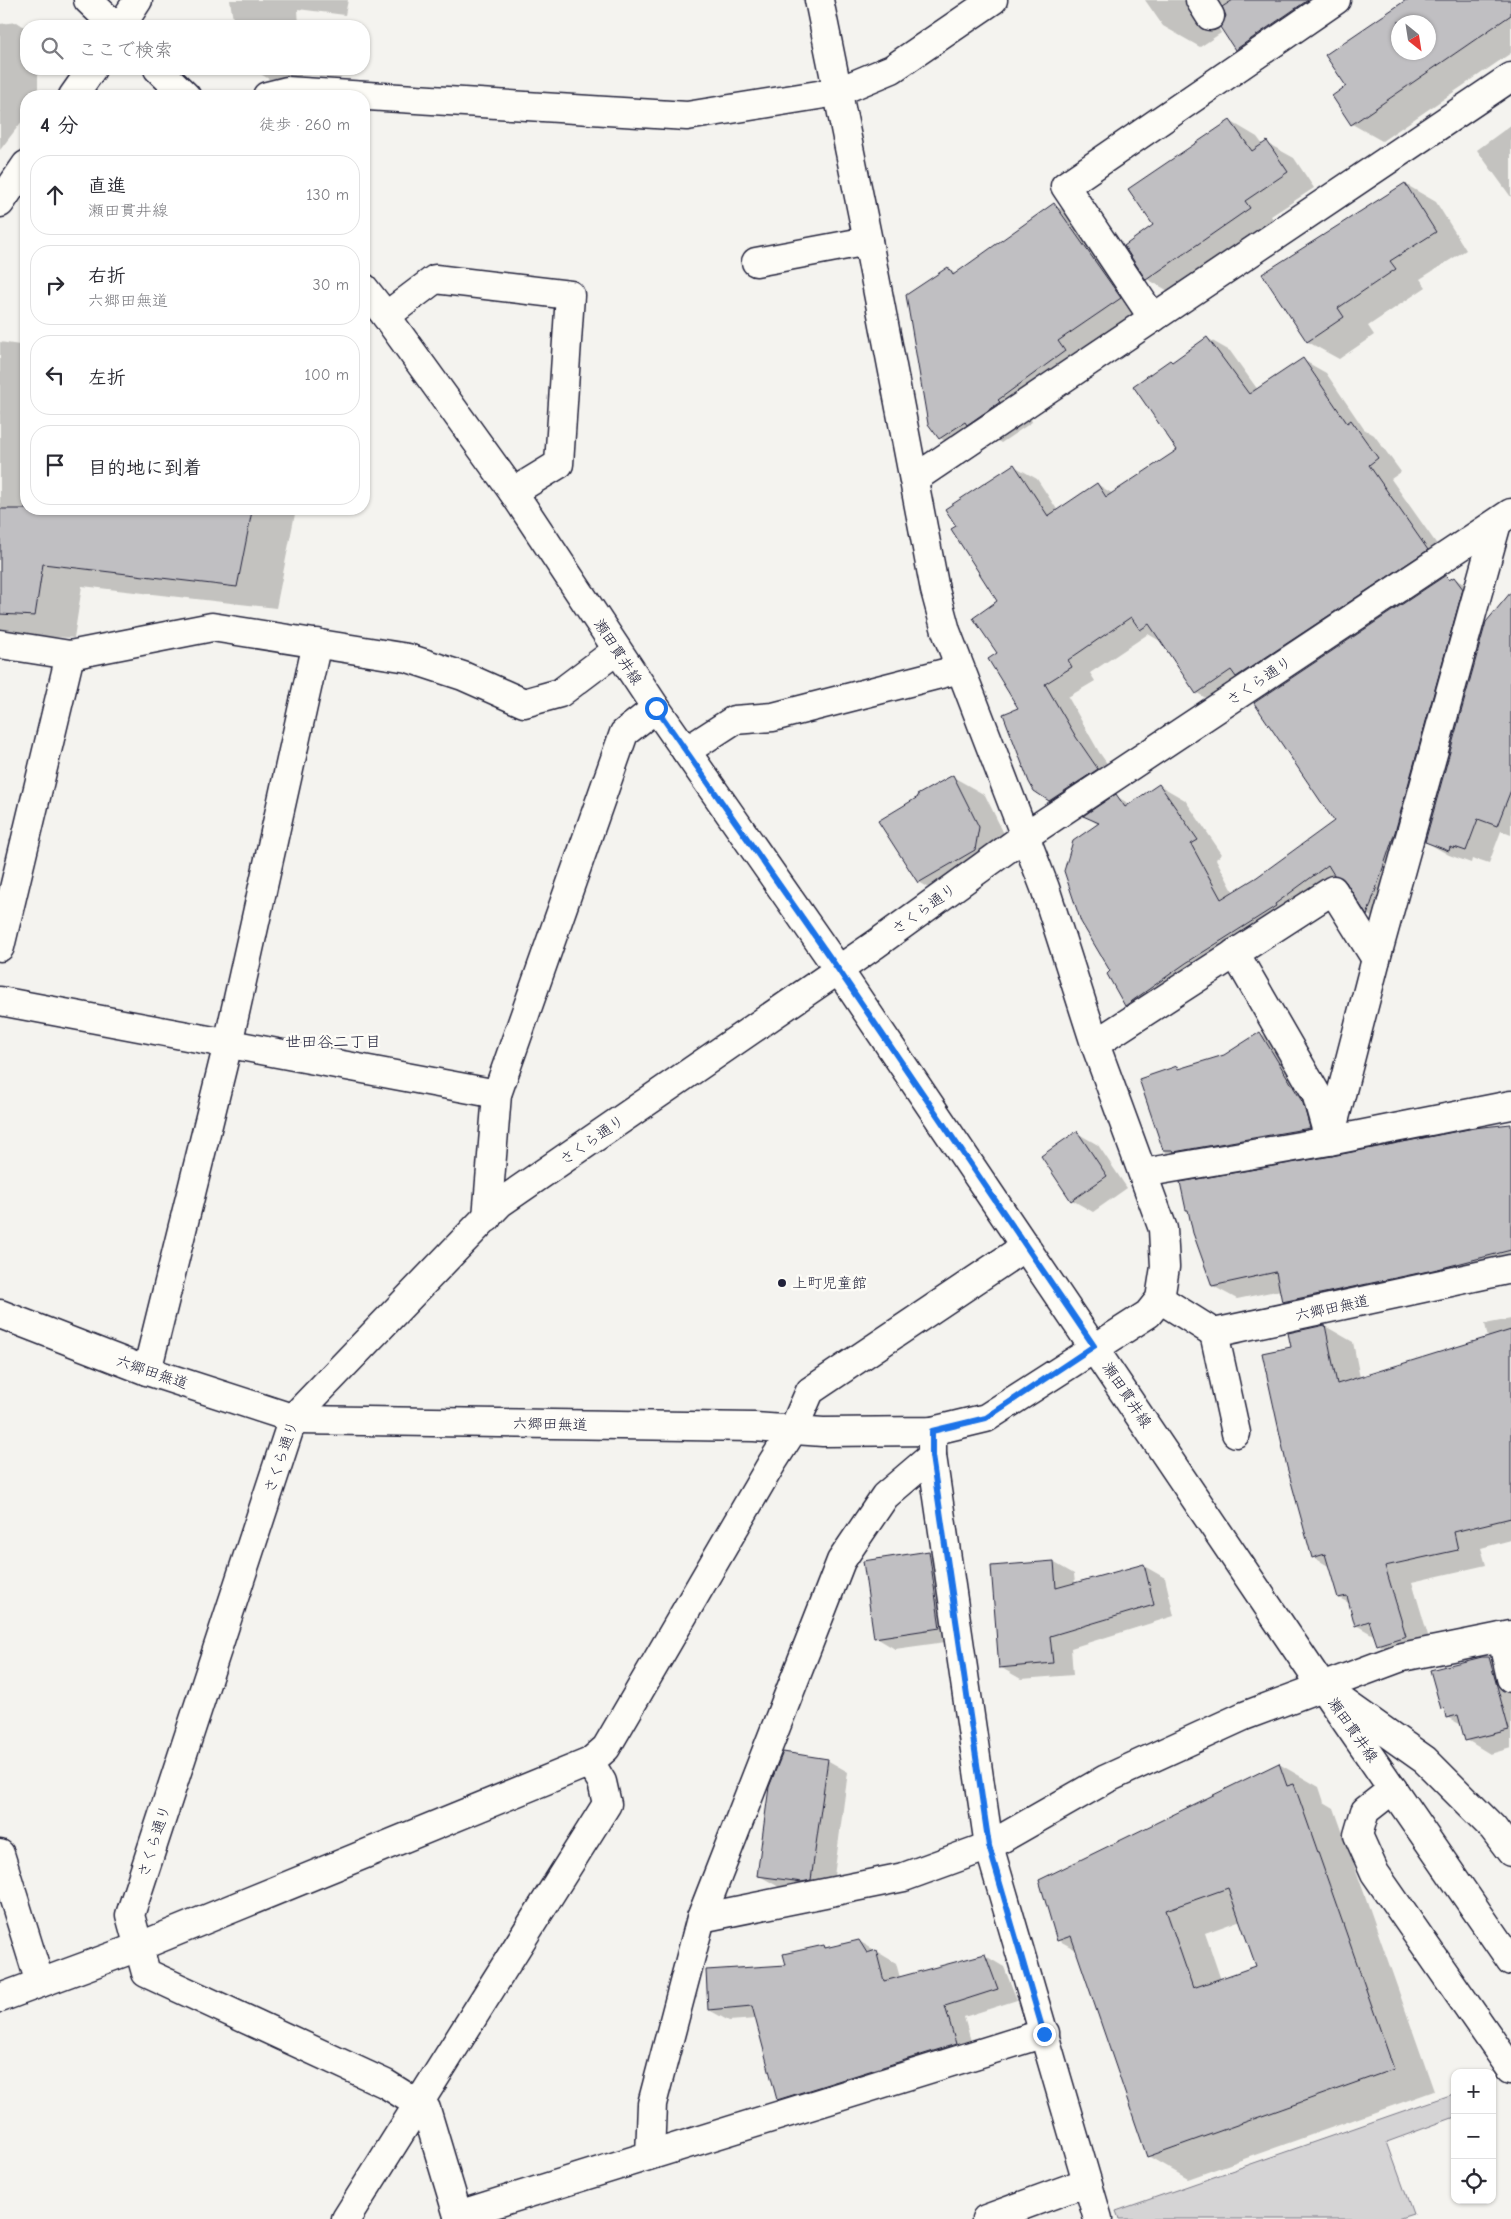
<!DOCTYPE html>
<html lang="ja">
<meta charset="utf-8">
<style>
:root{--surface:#fff;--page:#f7f7f7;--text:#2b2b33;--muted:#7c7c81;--line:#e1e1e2}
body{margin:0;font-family:"Comic Neue","Klee One",sans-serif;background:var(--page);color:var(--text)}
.controls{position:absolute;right:15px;bottom:15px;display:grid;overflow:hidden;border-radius:10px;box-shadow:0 1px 4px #0004}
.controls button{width:45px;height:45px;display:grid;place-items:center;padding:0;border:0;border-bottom:1px solid var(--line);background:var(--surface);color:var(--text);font:25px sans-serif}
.compass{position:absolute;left:1391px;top:15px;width:45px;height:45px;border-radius:50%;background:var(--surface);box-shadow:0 1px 4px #0004;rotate:150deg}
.stop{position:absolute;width:15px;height:15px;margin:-11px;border:4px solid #1a73e8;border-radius:50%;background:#fff}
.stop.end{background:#1a73e8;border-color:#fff;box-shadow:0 1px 5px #0008}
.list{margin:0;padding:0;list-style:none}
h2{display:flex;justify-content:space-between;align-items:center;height:65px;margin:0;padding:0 20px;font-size:21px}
h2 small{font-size:16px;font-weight:400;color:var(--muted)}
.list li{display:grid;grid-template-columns:32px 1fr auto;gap:15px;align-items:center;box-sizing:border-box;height:80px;margin:0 10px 10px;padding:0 10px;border:1px solid var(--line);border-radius:20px}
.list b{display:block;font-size:19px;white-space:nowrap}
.list p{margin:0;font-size:16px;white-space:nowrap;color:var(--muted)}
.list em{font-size:16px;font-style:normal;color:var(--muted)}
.icon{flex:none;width:28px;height:28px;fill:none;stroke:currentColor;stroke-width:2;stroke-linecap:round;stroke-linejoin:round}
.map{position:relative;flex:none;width:1511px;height:2219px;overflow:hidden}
.search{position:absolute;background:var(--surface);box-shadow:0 1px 4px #0004;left:20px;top:20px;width:350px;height:55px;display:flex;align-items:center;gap:12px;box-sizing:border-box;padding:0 18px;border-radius:20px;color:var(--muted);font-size:19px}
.panel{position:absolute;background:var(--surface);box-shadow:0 1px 4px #0004;left:20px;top:90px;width:350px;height:425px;border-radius:20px}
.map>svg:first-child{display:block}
</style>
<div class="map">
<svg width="1511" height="2219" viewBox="0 0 1511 2219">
<rect width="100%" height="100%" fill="#f4f3ef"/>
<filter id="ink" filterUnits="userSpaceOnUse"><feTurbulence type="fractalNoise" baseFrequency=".02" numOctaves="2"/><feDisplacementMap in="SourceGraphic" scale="10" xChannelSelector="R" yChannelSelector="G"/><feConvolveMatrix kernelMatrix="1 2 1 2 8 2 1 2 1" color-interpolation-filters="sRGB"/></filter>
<g filter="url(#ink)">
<path fill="#d5d4d5" stroke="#7c7b88" d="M1455,2093V2117L1387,2142L1413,2214L1397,2219H1119L1116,2211Z"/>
<g fill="#0003" fill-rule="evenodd">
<path d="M230,0H348L345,15L298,9L299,26H240L233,20Z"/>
<path d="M1145,0H1343L1324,13L1330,23L1266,66L1236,49L1222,4L1216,10L1214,19L1221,33L1200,47L1163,26ZM1305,0L1307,2L1255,38V35Z"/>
<path d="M1408,0H1511V53L1382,141L1352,124L1348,86ZM1398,22H1428V52H1398Z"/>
<path d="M17,22L26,28V69H38V96H26V116L0,150V24Z"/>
<path d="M252,69H301V76L269,79Z"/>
<path d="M1230,121L1257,137L1263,145L1267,143L1294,158L1314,188L1271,216L1276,223L1174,294L1147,279L1154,226Z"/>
<path d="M1511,125V197L1477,150Z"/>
<path d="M1405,184L1436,202L1466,250L1420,279L1426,287L1368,326L1374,335L1339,359L1308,342L1263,274Z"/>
<path d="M1054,205L1088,224L1153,317L1097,370L1031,419L1032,422L1001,443L998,441L973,457L940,438L948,269L956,274Z"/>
<path d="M1207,338L1230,351L1258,390L1303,360L1326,373L1364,429L1374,435L1401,472L1391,479L1450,563L1220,706L1197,693L1162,642L1148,634L1090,673L1095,681L1068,697L1099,752L1120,782L1073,814L1049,800L1020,709L999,654L998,601L1014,466L1037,479L1058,511L1097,484L1113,494L1179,450L1173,363Z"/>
<path d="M0,342L26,346V509H296L276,608L82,586L74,638L0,634Z"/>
<path d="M1446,577L1452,580L1454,578L1480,593L1393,929L1368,915L1348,882L1151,1019L1126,1005L1112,972L1099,825L1085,816L1116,796L1131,805L1159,785L1185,800L1222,854L1216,859L1234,893L1258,878L1336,822Z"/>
<path d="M1511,604V835L1501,831L1489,863L1477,859V861L1472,859L1471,863L1449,855L1426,842Z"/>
<path d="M953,777L985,795L1010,846L1006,867L950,900L919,882Z"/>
<path d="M1260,1033L1278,1044L1327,1138L1184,1163L1166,1153L1141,1080L1176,1067L1180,1069L1225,1056Z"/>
<path d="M1077,1133L1098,1145L1127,1188L1093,1212L1072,1200Z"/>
<path d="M1511,1229V1263L1306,1315L1283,1302L1281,1290L1237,1299L1213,1286L1194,1233Z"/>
<path d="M1511,1319V1540L1481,1548L1486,1565L1412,1582L1433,1652L1406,1660L1378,1644L1375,1636L1356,1625L1349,1603L1339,1598L1330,1567L1313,1557L1292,1348L1325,1326L1353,1342L1360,1378L1488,1338L1485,1324Z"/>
<path d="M929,1553L950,1565L960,1640L895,1649L875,1637Z"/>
<path d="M1053,1562L1074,1574L1075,1584L1144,1566L1165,1578L1174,1616L1071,1648L1073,1675L1021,1679L1000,1667Z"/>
<path d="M1489,1658L1511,1671V1748L1490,1754L1467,1740L1463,1726L1447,1717L1446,1711L1442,1708Z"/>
<path d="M827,1760L848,1772L832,1891L824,1893L779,1887L758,1875Z"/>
<path d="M1279,1764L1319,1787L1324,1802L1334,1808L1434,2091L1188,2179L1148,2156L1078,1951L1058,1940ZM1241,1920L1257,1967L1221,1980L1205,1933Z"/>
<path d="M859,1941L896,1963L900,1978L984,1955L1004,1967L1017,2000L964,2017L975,2055L798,2110L778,2099L756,2019L729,2021L709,2010L824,1946L828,1948Z"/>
</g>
<g fill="#c0bfc2" stroke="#22223b" fill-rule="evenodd">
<path d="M1233,0H1308L1235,50L1220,27L1226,16L1222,7Z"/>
<path d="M1406,0H1511V15L1351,125L1332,96L1346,86L1325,55ZM1398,22H1428V52H1398Z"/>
<path d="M1230,120L1252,151L1267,141L1288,172L1245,201L1250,208L1146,280L1124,246L1153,225L1128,189Z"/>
<path d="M1405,183L1436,232L1390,261L1396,269L1338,308L1344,317L1307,342L1262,274Z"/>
<path d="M1054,203L1121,298L1058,341L1065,351L998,400L1000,402L967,425L965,422L939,439L928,424L906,295L948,267L953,275Z"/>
<path d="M1207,337L1249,394L1303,358L1347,423L1351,420L1378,458L1369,465L1428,550L1236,677L1231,670L1196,694L1149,624L1140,630L1131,617L1068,660L1072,667L1045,684L1076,737L1098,769L1049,801L1034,791L1029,782L1003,714L1018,708L988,659L997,653L973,618L997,601L951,529L956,526L945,509L1014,464L1048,516L1097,483L1106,497L1177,450L1133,386L1170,360L1172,362Z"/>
<path d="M0,509H232L252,511L237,587L43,564L35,616L0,614Z"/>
<path d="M1446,575L1449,580L1454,577L1463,589L1395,832L1367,916L1346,882L1334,875L1328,865L1275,904L1276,906L1186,963L1125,1006L1107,974L1110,971L1081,922L1064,871L1073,841L1099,823L1083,816L1116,794L1125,807L1159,784L1198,840L1191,844L1221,899L1257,877L1334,821L1254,703Z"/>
<path d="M1511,592V790L1497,826L1478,819L1466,851L1454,847V849L1450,847L1449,851L1425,842L1486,622Z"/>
<path d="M953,775L979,827L975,850L918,883L878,821L918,797L917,795Z"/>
<path d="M1260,1032L1303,1103L1310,1128L1174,1152L1173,1150H1163L1139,1079L1177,1066L1178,1069L1224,1055Z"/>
<path d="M1511,1124V1250L1438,1269L1282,1302L1276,1272L1212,1286L1193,1233L1188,1210H1186L1180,1182L1332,1156L1474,1128Z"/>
<path d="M1077,1131L1107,1176L1071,1201L1041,1156Z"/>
<path d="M1325,1325L1337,1384L1511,1330V1518L1454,1532L1458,1550L1385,1566L1406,1636L1377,1645L1369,1621L1355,1626L1347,1596L1338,1598L1325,1554L1312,1558L1287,1467L1262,1353L1291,1347L1288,1333Z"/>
<path d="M929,1551L940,1628L874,1638L863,1561Z"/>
<path d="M1054,1561L1056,1588L1144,1564L1154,1605L1050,1636L1053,1663L999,1668L991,1566Z"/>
<path d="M1482,1657H1489L1509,1730L1465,1741L1458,1715L1446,1718L1444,1708L1441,1709L1430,1670Z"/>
<path d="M783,1752L828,1759L811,1880L802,1882L757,1876L769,1787Z"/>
<path d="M1279,1763L1287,1786L1294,1784L1394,2069L1147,2157L1071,1936L1057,1941L1039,1880ZM1228,1888L1256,1966L1193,1988L1166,1910Z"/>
<path d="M859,1940L867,1953L876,1950L884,1981L985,1954L998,1989L945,2006L956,2044L777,2100L752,2006L708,2010L706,1970L786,1965L783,1954L824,1945L825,1948Z"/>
</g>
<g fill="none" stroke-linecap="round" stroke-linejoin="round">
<defs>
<g id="minor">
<path d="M1200,0L1210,16"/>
<path d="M267,96L287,91L687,116L837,92L892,69L993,0"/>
<path d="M756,262L868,241"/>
<path d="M386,316L435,279L570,295L559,464L513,492"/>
<path d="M1153,318L1065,186L1336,0"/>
<path d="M914,479L1511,77"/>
<path d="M0,644L70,655L212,627L408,658L463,676L524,703L560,693L617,650"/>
<path d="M686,751L734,720L773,717L960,669"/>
<path d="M0,947L70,655"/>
<path d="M1235,953L1316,1093L1329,1139"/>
<path d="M0,1001L497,1094"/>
<path d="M1095,1044L1333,890L1376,959"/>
<path d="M1329,1141L1376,959L1497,523"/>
<path d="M1143,1173L1329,1141L1511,1105"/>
<path d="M487,1218L497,1094L624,733L656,708"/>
<path d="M1160,1299L1214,1333L1511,1269"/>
<path d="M0,1314L147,1371L298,1420L754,1427L823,1432L932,1431L986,1418L1148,1314L1160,1299L1165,1267L1163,1229L1095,1044L1045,888L946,631L935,590L868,241L819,0"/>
<path d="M1214,1333L1236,1433"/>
<path d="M147,1371L228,1044L317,643"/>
<path d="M932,1431V1456L989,1846L1098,2219"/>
<path d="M1502,1637L1511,1678"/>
<path d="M0,1854L40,1983"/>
<path d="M701,1918L904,1877L989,1846L1106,1779L1244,1716L1402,1657L1511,1635"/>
<path d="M0,1998L138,1947L590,1762L606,1748L772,1463L793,1430L810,1391L1026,1246"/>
<path d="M650,2155L652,2104L701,1918L841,1561L885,1496L932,1456"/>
<path d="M458,2215L1045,2033"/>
<path d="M346,2219L607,1804L602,1782L590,1762"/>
<path d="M459,2219L426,2109L386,2084L146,1973L130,1915L293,1418L500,1203L876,944L1025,836L1511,513"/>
<path d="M986,2219L1087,2182"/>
</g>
<g id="major">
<path d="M88,0L115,26"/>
<path d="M121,26L138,0"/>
<path d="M158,69L186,96"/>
<path d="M73,96L92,69"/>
<path d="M0,203L26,165"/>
<path d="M364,288L386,316L513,492L656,708L838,969L1323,1688L1511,1961"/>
<path d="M1339,1699L1425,1760L1493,1828L1511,1852"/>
<path d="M1393,1789L1365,1811L1358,1835L1375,1873L1511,2069"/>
</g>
</defs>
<use href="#minor" stroke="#22223b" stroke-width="31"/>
<use href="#major" stroke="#22223b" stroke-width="31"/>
<use href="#minor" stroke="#fdfcf7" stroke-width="28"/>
<use href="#major" stroke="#fdfcf7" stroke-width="28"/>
</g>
</g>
<g fill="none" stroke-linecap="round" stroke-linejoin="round" filter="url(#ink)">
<path stroke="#1a73e8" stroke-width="6" d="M656,708L838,969L1094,1346L986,1418L932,1431V1456L989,1846L1044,2034"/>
</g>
<circle fill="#22223b" stroke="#fdfcf7" stroke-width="2" cx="782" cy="1283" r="5"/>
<g text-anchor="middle" stroke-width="5" stroke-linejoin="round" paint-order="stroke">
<g font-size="15" fill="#22223b" stroke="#fdfcf7">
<text transform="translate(618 652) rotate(57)" y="5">瀬田貫井線</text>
<text transform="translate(1259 681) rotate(-34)" y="5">さくら通り</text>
<text transform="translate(924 909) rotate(-36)" y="5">さくら通り</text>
<text transform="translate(592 1140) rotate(-35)" y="5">さくら通り</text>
<text transform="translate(1332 1308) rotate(-12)" y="5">六郷田無道</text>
<text transform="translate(152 1372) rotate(19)" y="5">六郷田無道</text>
<text transform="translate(1127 1395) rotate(56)" y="5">瀬田貫井線</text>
<text transform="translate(550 1424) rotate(1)" y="5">六郷田無道</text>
<text transform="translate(281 1457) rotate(-71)" y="5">さくら通り</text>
<text transform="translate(1353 1730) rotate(55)" y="5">瀬田貫井線</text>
<text transform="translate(154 1841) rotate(-72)" y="5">さくら通り</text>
</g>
<g font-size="15" fill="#22223b" stroke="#fdfcf7" text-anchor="start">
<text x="792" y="1288">上町児童館</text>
</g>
<g font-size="16" fill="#22223b" stroke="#fdfcf7">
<text x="333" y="1047">世田谷二丁目</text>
</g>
</g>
</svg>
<div class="controls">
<button>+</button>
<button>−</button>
<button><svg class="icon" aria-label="locate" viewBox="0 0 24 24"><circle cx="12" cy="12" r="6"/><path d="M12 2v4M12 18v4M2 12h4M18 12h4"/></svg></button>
</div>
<svg class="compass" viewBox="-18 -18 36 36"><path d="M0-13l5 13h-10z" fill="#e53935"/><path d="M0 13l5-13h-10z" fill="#7c7c81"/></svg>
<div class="stop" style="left:656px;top:708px"></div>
<div class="stop end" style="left:1044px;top:2034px"></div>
<div class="search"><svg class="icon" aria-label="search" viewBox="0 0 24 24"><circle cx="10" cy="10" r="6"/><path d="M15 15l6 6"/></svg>ここで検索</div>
<section class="panel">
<h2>4 分<small>徒歩 · 260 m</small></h2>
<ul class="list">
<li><svg class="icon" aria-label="ahead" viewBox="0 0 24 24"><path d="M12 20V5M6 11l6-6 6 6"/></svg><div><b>直進</b><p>瀬田貫井線</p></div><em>130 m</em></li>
<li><svg class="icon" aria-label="right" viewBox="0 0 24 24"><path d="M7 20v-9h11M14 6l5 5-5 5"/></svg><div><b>右折</b><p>六郷田無道</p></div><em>30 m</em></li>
<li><svg class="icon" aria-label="left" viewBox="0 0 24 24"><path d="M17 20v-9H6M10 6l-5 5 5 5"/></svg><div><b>左折</b></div><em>100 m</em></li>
<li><svg class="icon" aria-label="arrive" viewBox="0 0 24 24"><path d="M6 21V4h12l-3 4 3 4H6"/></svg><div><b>目的地に到着</b></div></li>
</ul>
</section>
</div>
